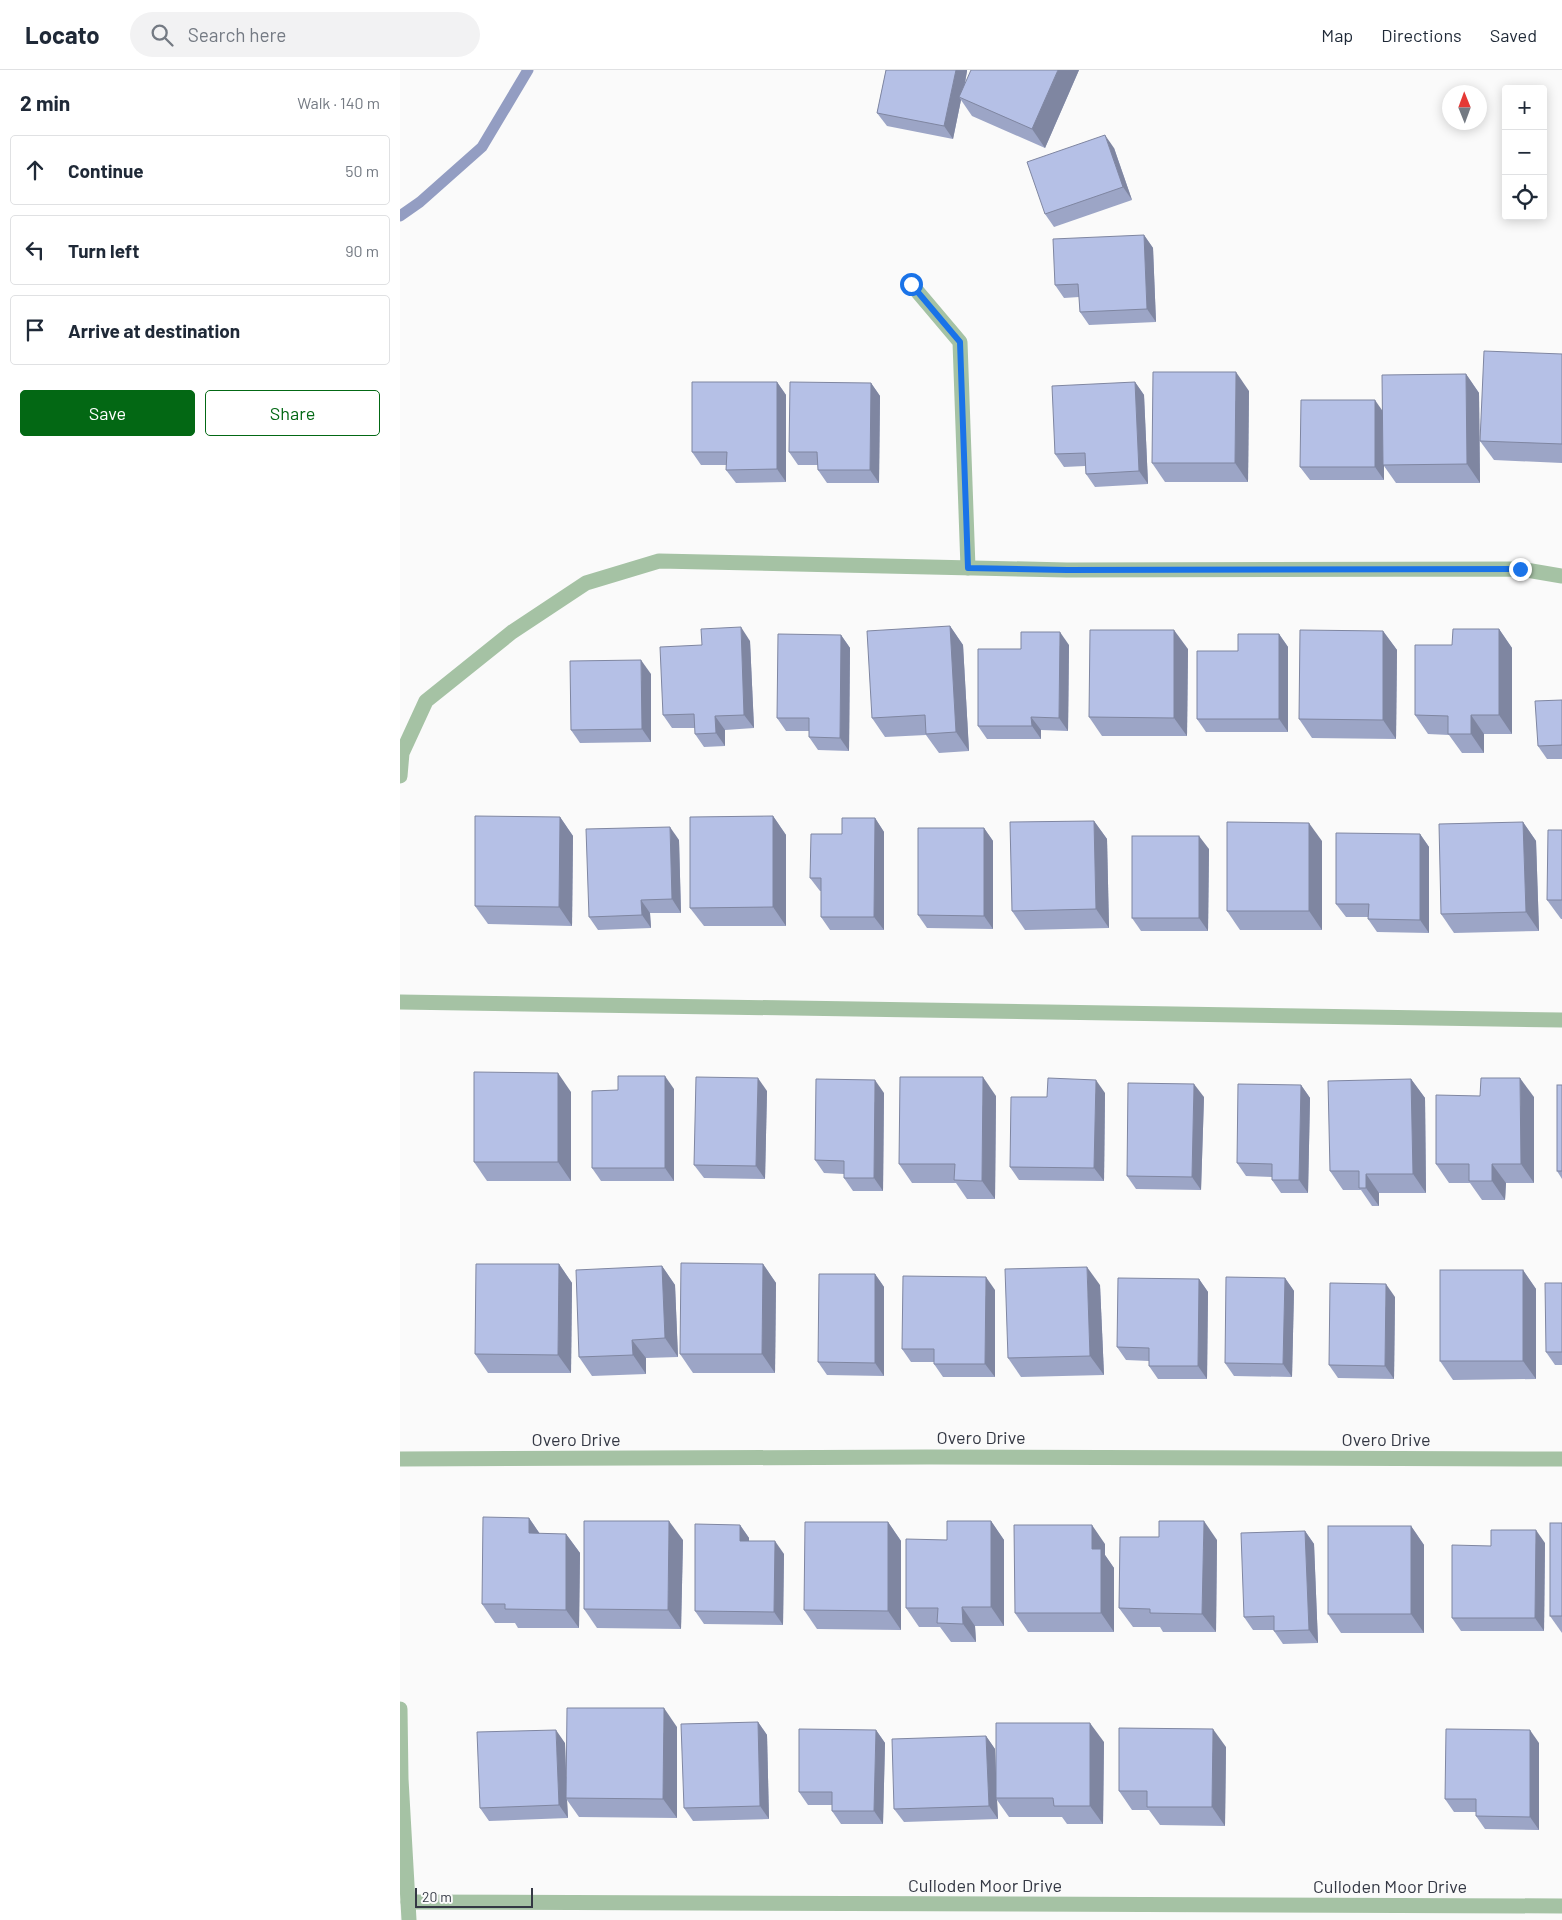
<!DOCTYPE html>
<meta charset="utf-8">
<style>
:root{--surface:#fff;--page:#f2f2f3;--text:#1f2937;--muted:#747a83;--line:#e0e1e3;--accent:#036814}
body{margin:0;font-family:Barlow,sans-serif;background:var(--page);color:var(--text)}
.controls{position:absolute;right:15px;top:15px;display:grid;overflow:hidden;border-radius:5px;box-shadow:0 2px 12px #0003}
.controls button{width:45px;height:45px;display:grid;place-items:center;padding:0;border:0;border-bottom:1px solid var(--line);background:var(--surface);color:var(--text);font:25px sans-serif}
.compass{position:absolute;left:1042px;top:15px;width:45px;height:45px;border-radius:50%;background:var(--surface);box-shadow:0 2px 12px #0003;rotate:359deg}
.scale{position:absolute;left:15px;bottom:12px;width:118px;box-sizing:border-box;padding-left:5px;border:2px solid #343844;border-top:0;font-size:14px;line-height:18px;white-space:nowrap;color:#343844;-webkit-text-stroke:4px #fafafa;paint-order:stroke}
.stop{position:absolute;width:15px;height:15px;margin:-11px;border:4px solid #1a73e8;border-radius:50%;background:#fff}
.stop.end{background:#1a73e8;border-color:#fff;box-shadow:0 1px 5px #0008}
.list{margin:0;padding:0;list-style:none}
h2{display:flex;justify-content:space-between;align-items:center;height:65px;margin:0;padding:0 20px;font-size:21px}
h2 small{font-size:16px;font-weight:400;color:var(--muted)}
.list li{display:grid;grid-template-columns:32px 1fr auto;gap:15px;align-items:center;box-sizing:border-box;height:70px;margin:0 10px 10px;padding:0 10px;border:1px solid var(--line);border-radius:5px}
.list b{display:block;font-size:19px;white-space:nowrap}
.list em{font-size:16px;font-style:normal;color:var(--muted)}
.actions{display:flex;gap:10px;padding:15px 20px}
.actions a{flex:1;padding:11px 0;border:1px solid var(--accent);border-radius:5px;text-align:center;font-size:18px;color:var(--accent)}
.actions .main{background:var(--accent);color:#fff}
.icon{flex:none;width:28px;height:28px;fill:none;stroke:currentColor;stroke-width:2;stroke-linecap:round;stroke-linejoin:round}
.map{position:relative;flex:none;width:1162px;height:1850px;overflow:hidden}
header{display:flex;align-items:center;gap:30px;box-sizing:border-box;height:70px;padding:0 25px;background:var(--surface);border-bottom:1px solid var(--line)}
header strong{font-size:24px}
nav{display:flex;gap:28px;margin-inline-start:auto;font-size:18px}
.search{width:350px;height:45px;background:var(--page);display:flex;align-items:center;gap:12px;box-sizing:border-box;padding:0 18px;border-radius:28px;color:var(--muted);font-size:19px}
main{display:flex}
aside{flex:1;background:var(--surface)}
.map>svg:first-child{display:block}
</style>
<header>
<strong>Locato</strong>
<div class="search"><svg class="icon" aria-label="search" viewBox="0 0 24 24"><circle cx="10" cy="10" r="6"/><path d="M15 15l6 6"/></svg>Search here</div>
<nav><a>Map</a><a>Directions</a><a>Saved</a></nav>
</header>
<main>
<aside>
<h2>2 min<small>Walk · 140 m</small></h2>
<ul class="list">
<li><svg class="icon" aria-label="ahead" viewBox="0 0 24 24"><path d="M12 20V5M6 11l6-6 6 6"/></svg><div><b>Continue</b></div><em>50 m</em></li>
<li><svg class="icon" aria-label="left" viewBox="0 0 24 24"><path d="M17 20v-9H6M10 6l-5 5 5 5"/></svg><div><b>Turn left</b></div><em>90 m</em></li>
<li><svg class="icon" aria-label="arrive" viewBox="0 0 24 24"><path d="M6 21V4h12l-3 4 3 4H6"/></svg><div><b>Arrive at destination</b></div></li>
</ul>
<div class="actions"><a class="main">Save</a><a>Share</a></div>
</aside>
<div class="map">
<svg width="1162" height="1850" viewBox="0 0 1162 1850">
<rect width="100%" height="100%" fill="#fafafa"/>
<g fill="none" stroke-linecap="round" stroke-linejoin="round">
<path stroke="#939dc2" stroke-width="11" d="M0,146L20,132L82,77L128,0"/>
<g stroke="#a5c2a4" stroke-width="15">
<path d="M511,214L560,272L568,498"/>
<path d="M0,706L2,683L26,631L112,562L186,513L259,491L667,500L1120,499L1162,506"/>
<path d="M0,932L1162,950"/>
<path d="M0,1389L529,1387L1162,1389"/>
<path d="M0,1639L1,1709L9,1850"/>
<path d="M8,1832L1162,1836"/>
</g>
</g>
<g fill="#9ca5c6">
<path d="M486,0H567V1L565,14L679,0L645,78L572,46L561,30L553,69L487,56L477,43Z"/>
<path d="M714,78L732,130L654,157L645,144Z"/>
<path d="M744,165L753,178L756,252L689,255L680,242L679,227L664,228L655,215Z"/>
<path d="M1162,284V393L1094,390L1080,371Z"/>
<path d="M1066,304L1079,323L1080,413H996L984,396V410H910L900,397L983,340Z"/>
<path d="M377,312L386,325V412L336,413L326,400L327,395H301L292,382Z"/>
<path d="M735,312L744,325L748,414L695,417L686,404L685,396L664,397L655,384Z"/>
<path d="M471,313L480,326L479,413H427L418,400V395H398L389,382Z"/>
<path d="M849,321L848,412H765L752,393Z"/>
<path d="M550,556L563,575L569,681L539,683L526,665L485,667L472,648Z"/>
<path d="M1099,559L1112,578V664H1084V683H1062L1049,665L1028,664L1015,645L1052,575Z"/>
<path d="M983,561L997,580L996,669L912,668L899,649Z"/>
<path d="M879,564L888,577V662H806L797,649L838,581Z"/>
<path d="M441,565L450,578L449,681L418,680L409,667V661H386L377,648Z"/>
<path d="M350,571L354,658L325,660V676L304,677L295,664V658H272L263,645L302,575Z"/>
<path d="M669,575L668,661L641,660V669H587L578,656L621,579Z"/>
<path d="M788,579L787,666H702L689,647Z"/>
<path d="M251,604V672L180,673L171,660Z"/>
<path d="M1162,630V689H1147L1138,676Z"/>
<path d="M373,746L386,765V856H304L290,838Z"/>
<path d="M160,747L173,766L172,856L88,854L75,836Z"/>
<path d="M475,748L484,762V860H430L421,847V821H420L410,808L442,764Z"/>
<path d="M694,751L707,769L709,858L625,860L612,841Z"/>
<path d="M1123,752L1136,771L1139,861L1054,863L1041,844Z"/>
<path d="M584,758L593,771V859L527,858L518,845Z"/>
<path d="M1162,760V849H1161L1147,830Z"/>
<path d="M1020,764L1029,777V863L977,862L968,849V847H946L936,834Z"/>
<path d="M279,770L281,843H250L251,858L198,860L189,847Z"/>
<path d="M922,771V860H840L827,841Z"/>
<path d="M809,779L808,861H741L732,848Z"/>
<path d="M1011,1009L1025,1028L1026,1123H979V1136H972L961,1120H943L930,1101Z"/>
<path d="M901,1015L910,1028L908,1123H881L872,1110V1107L846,1106L837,1093Z"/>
<path d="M1162,1015V1109L1157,1101Z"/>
<path d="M274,1019V1111H201L192,1098Z"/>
<path d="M367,1021L365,1109L304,1108L294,1095Z"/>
<path d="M171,1022V1111H87L74,1092Z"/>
<path d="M484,1023L483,1121H453L444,1108V1104L424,1103L415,1090Z"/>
<path d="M705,1023L704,1111L619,1110L610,1097L647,1027Z"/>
<path d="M596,1026L595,1129H567L556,1113H512L499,1094Z"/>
<path d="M804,1027L801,1120L736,1119L727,1106Z"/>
<path d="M1134,1027V1113H1106L1105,1130H1082L1070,1113H1049L1036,1094Z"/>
<path d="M159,1194L172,1213L171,1303H88L75,1284Z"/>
<path d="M363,1194L376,1213L375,1303H293L280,1284Z"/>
<path d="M262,1196L275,1215L278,1287L246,1288V1304L192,1306L179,1287Z"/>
<path d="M1123,1200L1136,1219V1309L1053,1310L1040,1291Z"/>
<path d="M475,1204L484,1217V1306L427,1305L418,1292Z"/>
<path d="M885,1208L894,1221L892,1307L834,1306L825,1293Z"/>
<path d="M799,1209L808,1222L807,1309H758L749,1296V1291L726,1290L717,1277Z"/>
<path d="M1162,1213V1295H1155L1146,1282Z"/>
<path d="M700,1215L704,1305L621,1307L608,1288Z"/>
<path d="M595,1220V1307H543L534,1294V1292H511L502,1279Z"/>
<path d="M995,1227L994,1309L938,1308L929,1295Z"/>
<path d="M129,1448L140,1464H166L180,1483L179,1558H118L115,1553H95L82,1534Z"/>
<path d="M591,1451L604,1470V1556H575L576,1572H551L540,1557H519L506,1538L547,1470Z"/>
<path d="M488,1452L501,1471V1560L417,1559L404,1540Z"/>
<path d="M1162,1453V1563L1150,1546Z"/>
<path d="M340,1455L349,1468V1471L384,1484L383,1555L304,1554L295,1541Z"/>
<path d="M1011,1456L1024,1475V1563H941L928,1544Z"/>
<path d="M905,1461L914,1474L918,1573L883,1574L874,1561V1560H853L844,1547Z"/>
<path d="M283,1470L281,1559L197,1558L184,1539Z"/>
<path d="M817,1470L816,1562H763L760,1557H733L719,1538Z"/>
<path d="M1145,1473L1144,1561H1061L1052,1548L1091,1476Z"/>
<path d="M705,1474V1485L714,1498V1562H628L615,1543Z"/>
<path d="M358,1652L367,1665L369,1749L293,1751L284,1738Z"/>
<path d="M277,1657V1748L179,1747L167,1730L168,1748L89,1751L80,1738L165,1673L166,1707Z"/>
<path d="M476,1660L485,1673L483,1754H441L432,1741V1735H408L399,1722Z"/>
<path d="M586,1666L595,1679L596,1707L704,1672L703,1754H667L662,1747H609L597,1730L598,1749L504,1752L494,1739Z"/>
<path d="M1139,1673V1760L1085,1759L1076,1746V1742H1054L1045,1729Z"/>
<path d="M826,1677L825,1756L760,1755L749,1740H732L719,1721Z"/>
</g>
<g fill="#7f86a1">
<path d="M556,0H567V1L562,28L559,27L561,30L553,69L544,56Z"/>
<path d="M658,0H679L645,78L632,59Z"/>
<path d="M705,65L714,78L732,130L723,117Z"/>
<path d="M744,165L753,178L756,252L747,239Z"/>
<path d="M836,302L849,321L848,412L835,393Z"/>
<path d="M1066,304L1079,323L1080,413L1067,394Z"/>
<path d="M377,312L386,325V412L377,399Z"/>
<path d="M735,312L744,325L748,414L739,401Z"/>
<path d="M471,313L480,326L479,413L470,400Z"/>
<path d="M975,330L984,343V410L975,397Z"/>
<path d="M550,556L563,575L569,681L556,662Z"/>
<path d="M341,557L350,571L354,658L344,645Z"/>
<path d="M1099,559L1112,578V664L1099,645Z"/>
<path d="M774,560L788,579L787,666L774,648Z"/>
<path d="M983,561L997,580L996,669L983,650Z"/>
<path d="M660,562L669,575L668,661L659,648Z"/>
<path d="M879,564L888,577V662L879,649Z"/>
<path d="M441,565L450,578L449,681L440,668Z"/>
<path d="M241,590L251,604V672L242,659Z"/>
<path d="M1071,645L1084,664V683L1071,664Z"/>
<path d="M315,646L325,660V676L316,663Z"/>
<path d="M631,647L641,660V669L632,656Z"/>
<path d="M373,746L386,765V856L373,837Z"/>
<path d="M160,747L173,766L172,856L159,837Z"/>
<path d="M475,748L484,762V860L474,847Z"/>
<path d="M694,751L707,769L709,858L696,839Z"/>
<path d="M1123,752L1136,771L1139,861L1126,842Z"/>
<path d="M909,753L922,771V860L909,841Z"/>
<path d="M270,757L279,770L281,843L272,829Z"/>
<path d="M584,758L593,771V859L584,846Z"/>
<path d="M1020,764L1029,777V863L1020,850Z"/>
<path d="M799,766L809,779L808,861L799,848Z"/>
<path d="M241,830L250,843L251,858L242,845Z"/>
<path d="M158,1003L171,1022V1111L158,1092Z"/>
<path d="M265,1006L274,1019V1111L265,1098Z"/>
<path d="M583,1007L596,1026L595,1129L582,1111Z"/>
<path d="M358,1008L367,1021L365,1109L356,1096Z"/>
<path d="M1120,1008L1134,1027V1113L1121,1094Z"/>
<path d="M1011,1009L1025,1028L1026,1123L1013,1104Z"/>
<path d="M475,1010L484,1023L483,1121L474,1108Z"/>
<path d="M696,1010L705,1023L704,1111L694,1098Z"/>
<path d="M794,1014L804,1027L801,1120L792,1107Z"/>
<path d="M901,1015L910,1028L908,1123L899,1110Z"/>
<path d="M1092,1094L1106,1113L1105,1130L1092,1111Z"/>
<path d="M966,1104L979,1123V1136L966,1118Z"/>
<path d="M159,1194L172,1213L171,1303L158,1285Z"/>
<path d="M363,1194L376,1213L375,1303L362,1284Z"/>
<path d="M262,1196L275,1215L278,1287L265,1268Z"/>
<path d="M687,1197L700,1215L704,1305L690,1286Z"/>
<path d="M1123,1200L1136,1219V1309L1123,1291Z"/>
<path d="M475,1204L484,1217V1306L475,1293Z"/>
<path d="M586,1207L595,1220V1307L585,1294Z"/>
<path d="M885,1208L894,1221L892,1307L883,1294Z"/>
<path d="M799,1209L808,1222L807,1309L798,1296Z"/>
<path d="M986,1214L995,1227L994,1309L985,1296Z"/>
<path d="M232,1270L246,1288V1304L233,1285Z"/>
<path d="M129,1448L142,1467L129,1463Z"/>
<path d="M269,1451L283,1470L281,1559L268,1540Z"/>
<path d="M591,1451L604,1470V1556L591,1537Z"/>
<path d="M804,1451L817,1470L816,1562L802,1544Z"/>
<path d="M488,1452L501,1471V1560L488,1541Z"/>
<path d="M340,1455L349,1468V1484L340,1471Z"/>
<path d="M692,1455L705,1474V1485L714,1498V1562L701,1543L692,1479Z"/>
<path d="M1011,1456L1024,1475V1563L1011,1544Z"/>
<path d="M1136,1460L1145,1473L1144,1561L1135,1548Z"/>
<path d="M905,1461L914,1474L918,1573L909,1560Z"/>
<path d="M166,1464L180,1483L179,1558L166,1540Z"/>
<path d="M375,1471L384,1484L383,1555L374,1542Z"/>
<path d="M562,1537L575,1556L576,1572L563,1554Z"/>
<path d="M264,1638L277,1657V1748L263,1729Z"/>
<path d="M358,1652L367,1665L369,1749L360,1736Z"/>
<path d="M690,1653L704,1672L703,1754L690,1736Z"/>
<path d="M813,1659L826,1677L825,1756L812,1737Z"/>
<path d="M156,1660L165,1673L167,1728H166L167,1730L168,1748L159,1735Z"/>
<path d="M476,1660L485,1673L483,1754L474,1741Z"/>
<path d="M1130,1660L1139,1673V1760L1130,1747Z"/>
<path d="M586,1666L595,1679L597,1728H596L597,1730L598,1749L589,1736Z"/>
</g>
<g fill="#b5c0e6" stroke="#7f86a1">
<path d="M486,0H556L544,56L477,43Z"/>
<path d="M571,0H658L632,59L559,27Z"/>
<path d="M705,65L723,117L645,144L627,92Z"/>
<path d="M744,165L747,239L680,242L678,214L655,215L653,169Z"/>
<path d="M1084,281L1162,284V374L1080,371Z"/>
<path d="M753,302H836L835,393H752Z"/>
<path d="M1066,304L1067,394L983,395L982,305Z"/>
<path d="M292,312H377V399L326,400L327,382H292Z"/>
<path d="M390,312L471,313L470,400H418L417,382H389Z"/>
<path d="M735,312L739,401L686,404L685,383L655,384L652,316Z"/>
<path d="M901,330H975V397H900Z"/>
<path d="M550,556L556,662L526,664L525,645L472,648L467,561Z"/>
<path d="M341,557L344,645L315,646L316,663L295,664L294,644L263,645L260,577L302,575L301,559Z"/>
<path d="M1053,559H1099V645H1071V664H1048V646L1015,645V575H1052Z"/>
<path d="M690,560H774V648L689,647Z"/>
<path d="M900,560L983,561V650L899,649Z"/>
<path d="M621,562H660L659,648L631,647L632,656H578V579H621Z"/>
<path d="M378,564L441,565L440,668L409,667V648H377Z"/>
<path d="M838,564H879V649H797V581H838Z"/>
<path d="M241,590L242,659L171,660L170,591Z"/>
<path d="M1162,630V675L1138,676L1135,631Z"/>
<path d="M75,746L160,747L159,837L75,836Z"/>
<path d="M373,746V837L290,838V747Z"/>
<path d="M442,748H475L474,847H421V808H410L411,764H442Z"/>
<path d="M694,751L696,839L612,841L610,752Z"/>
<path d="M827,752L909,753V841H827Z"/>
<path d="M1123,752L1126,842L1041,844L1039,754Z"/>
<path d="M270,757L272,829L241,830L242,845L189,847L186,759Z"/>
<path d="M518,758H584V846L518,845Z"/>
<path d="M1148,760H1162V830H1147Z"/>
<path d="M936,763L1020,764V850L968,849L969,834H936Z"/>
<rect x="732" y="766" width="67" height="82"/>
<path d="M74,1002L158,1003V1092H74Z"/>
<path d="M218,1006H265V1098H192V1021L218,1020Z"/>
<path d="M296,1007L358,1008L356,1096L294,1095Z"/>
<path d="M500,1007H583L582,1111L554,1110L555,1094H499Z"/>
<path d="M648,1008L696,1010L694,1098L610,1097L611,1027H647Z"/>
<path d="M1081,1008H1120L1121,1094H1092V1111H1069V1094H1036V1025L1080,1026Z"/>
<path d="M416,1009L475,1010L474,1108H444V1091L415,1090Z"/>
<path d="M1011,1009L1013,1104H966V1118H959V1101H930L928,1011Z"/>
<path d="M728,1013L794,1014L792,1107L727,1106Z"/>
<path d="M838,1014L901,1015L899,1110H872V1094L837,1093Z"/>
<rect x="1157" y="1015" width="5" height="86"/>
<path d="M281,1193L363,1194L362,1284H280Z"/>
<path d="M76,1194H159L158,1285L75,1284Z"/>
<path d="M262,1196L265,1268L232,1270L233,1285L179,1287L176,1200Z"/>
<path d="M687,1197L690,1286L608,1288L605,1199Z"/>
<rect x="1040" y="1200" width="83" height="91"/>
<path d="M419,1204H475V1293L418,1292Z"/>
<path d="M503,1206L586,1207L585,1294H534V1279H502Z"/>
<path d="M826,1207L885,1208L883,1294L825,1293Z"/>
<path d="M718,1208L799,1209L798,1296H749V1278L717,1277Z"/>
<path d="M930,1213L986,1214L985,1296L929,1295Z"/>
<path d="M1145,1213H1162V1282H1146Z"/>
<path d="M83,1447L129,1448V1463L166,1464V1540L105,1539V1534H82Z"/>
<path d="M184,1451H269L268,1540L184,1539Z"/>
<path d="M547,1451H591V1537H562L563,1554L537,1553L538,1538H506V1469L547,1470Z"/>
<path d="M759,1451H804L802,1544L750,1543V1539L719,1538L720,1467H759Z"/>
<path d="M405,1452H488V1541L404,1540Z"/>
<rect x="1150" y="1453" width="12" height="93"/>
<path d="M295,1454L340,1455V1471H375L374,1542L295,1541Z"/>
<path d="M614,1455H692V1479H701V1543H615Z"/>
<rect x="928" y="1456" width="83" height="88"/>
<path d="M1091,1460H1136L1135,1548H1052V1475L1091,1476Z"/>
<path d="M905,1461L909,1560L874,1561V1546L844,1547L841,1463Z"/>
<path d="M167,1638H264L263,1729L166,1728Z"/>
<path d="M358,1652L360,1736L284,1738L281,1654Z"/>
<path d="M596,1653H690V1736H654L653,1728H596Z"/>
<path d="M719,1658L813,1659L812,1737H747V1721H719Z"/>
<path d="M399,1659L476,1660L474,1741H432V1722H399Z"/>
<path d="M1046,1659L1130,1660V1747L1076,1746V1729H1045Z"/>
<path d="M156,1660L159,1735L80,1738L77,1662Z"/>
<path d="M586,1666L589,1736L494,1739L492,1669Z"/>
</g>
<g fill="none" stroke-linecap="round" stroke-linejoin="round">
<path stroke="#1a73e8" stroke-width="6" d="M511,214L560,272L568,498L667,500L1120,499"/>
</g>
<g text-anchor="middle" stroke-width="4.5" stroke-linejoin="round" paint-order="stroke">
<g font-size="18" fill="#343844" stroke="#fafafa">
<text x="581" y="1374">Overo Drive</text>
<text x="176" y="1376">Overo Drive</text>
<text x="986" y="1376">Overo Drive</text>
<text x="585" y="1822">Culloden Moor Drive</text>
<text x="990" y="1823">Culloden Moor Drive</text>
</g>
</g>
</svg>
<div class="controls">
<button>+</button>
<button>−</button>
<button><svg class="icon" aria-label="locate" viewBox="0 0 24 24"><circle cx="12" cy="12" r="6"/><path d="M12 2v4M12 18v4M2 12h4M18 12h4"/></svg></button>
</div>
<svg class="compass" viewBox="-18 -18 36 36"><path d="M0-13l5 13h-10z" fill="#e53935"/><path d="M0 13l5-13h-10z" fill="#747a83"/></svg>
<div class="scale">20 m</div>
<div class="stop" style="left:511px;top:214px"></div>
<div class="stop end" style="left:1120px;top:499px"></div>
</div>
</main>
